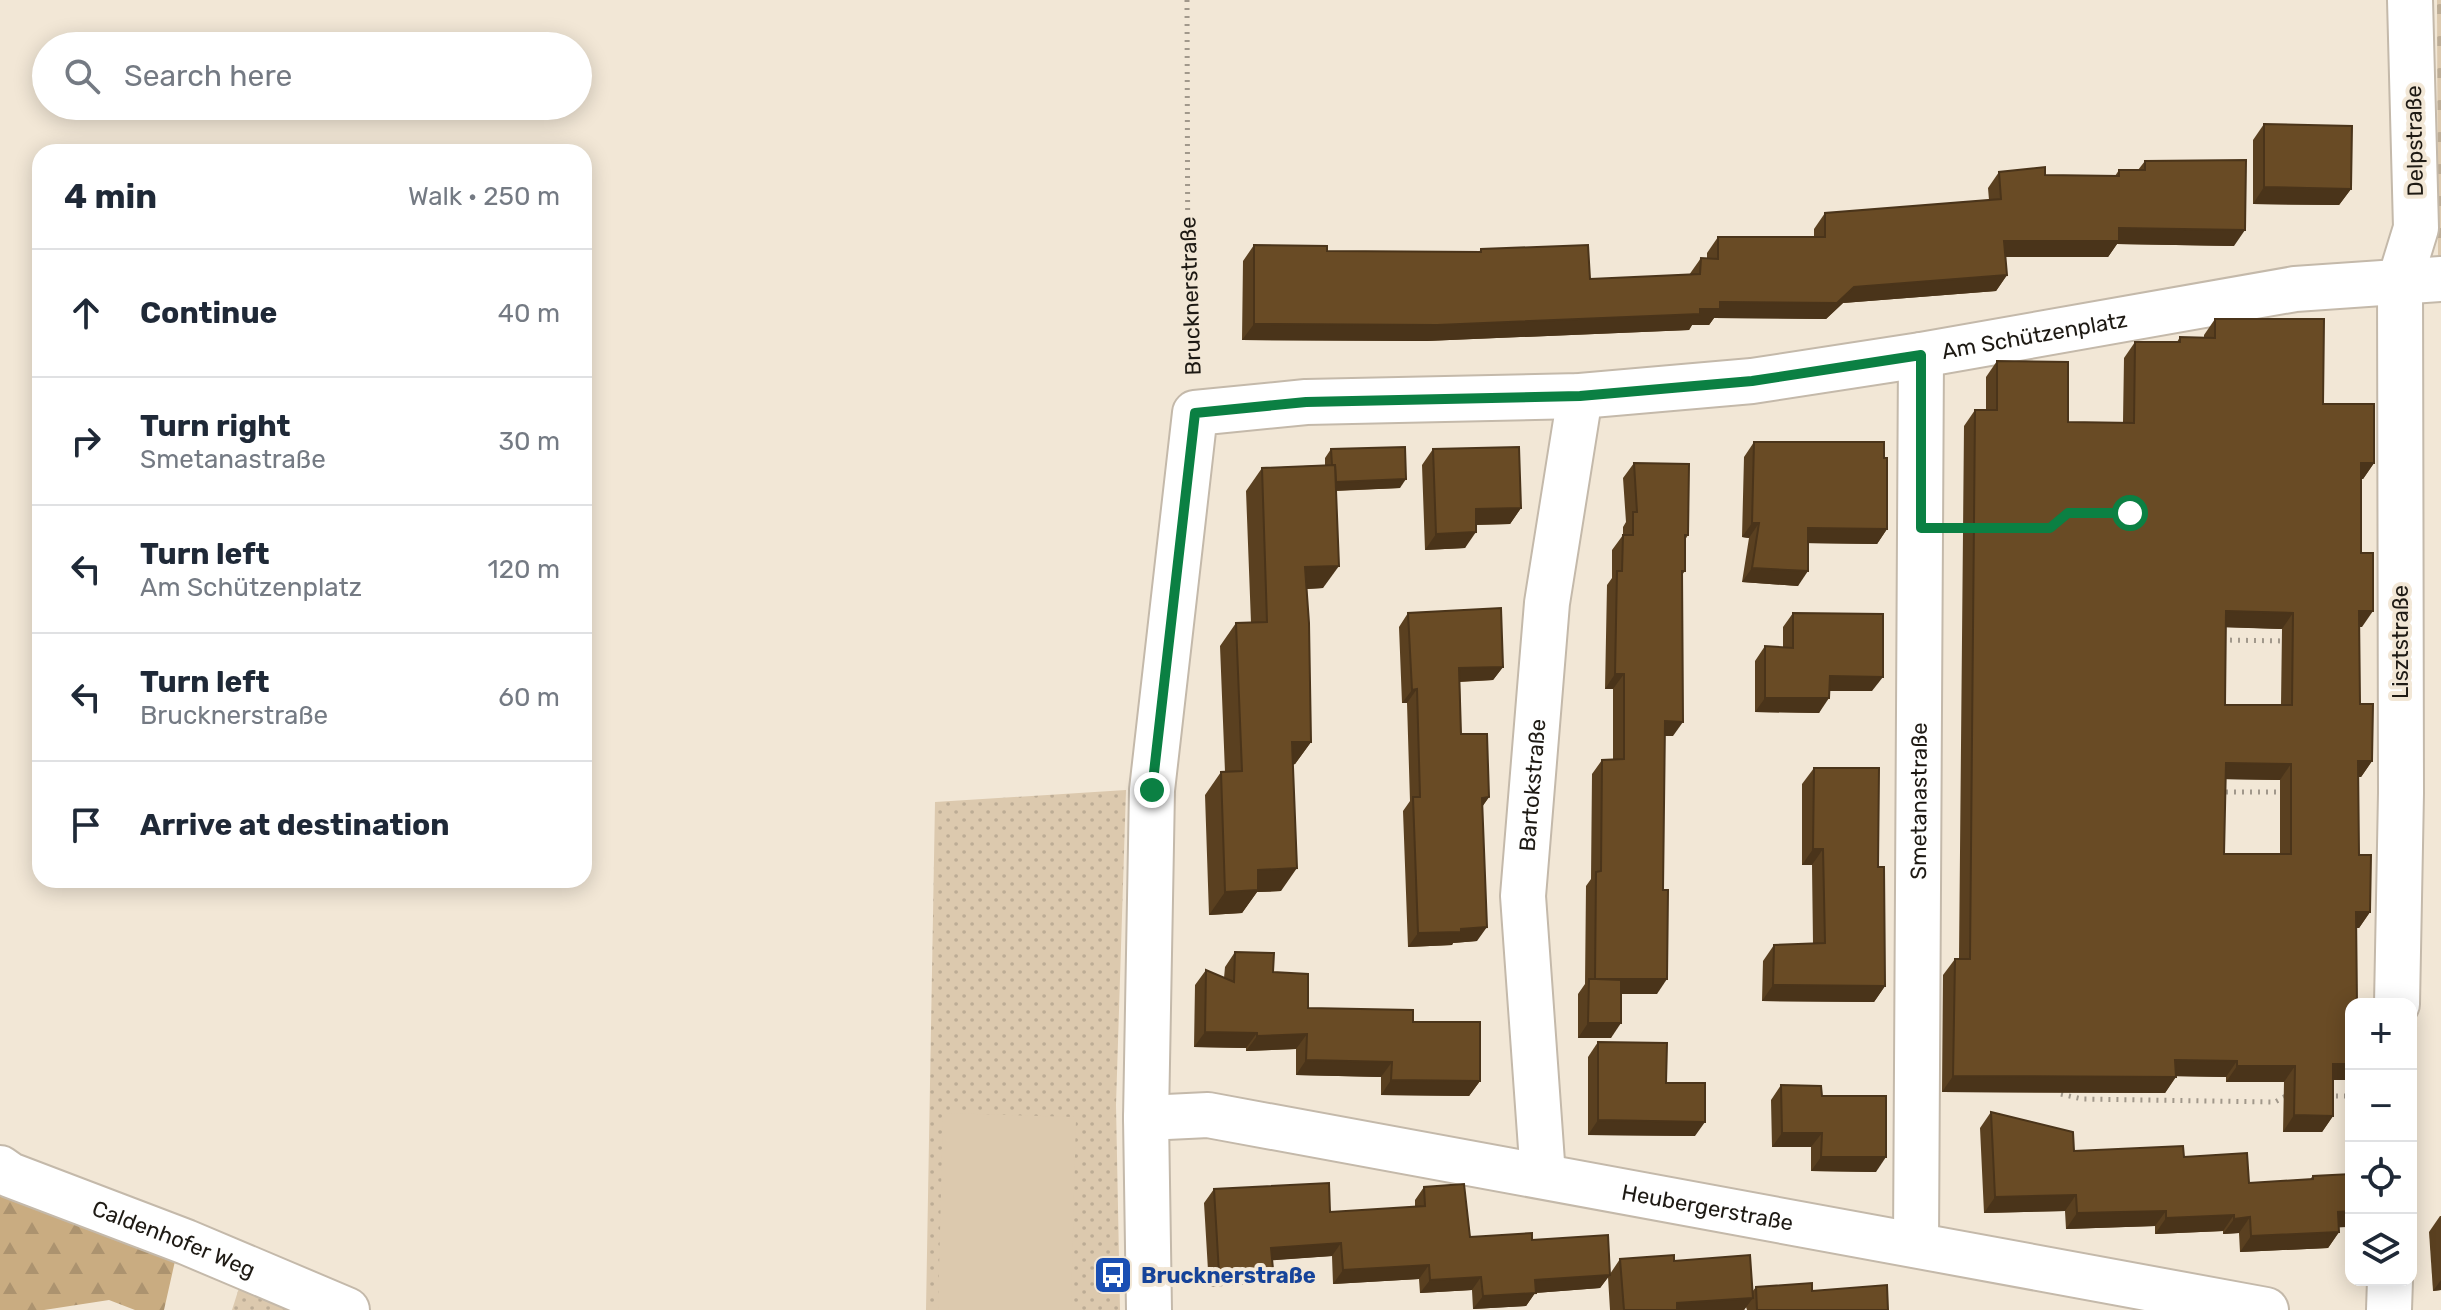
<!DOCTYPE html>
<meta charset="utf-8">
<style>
:root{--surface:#fff;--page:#f6f6f7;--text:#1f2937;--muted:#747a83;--line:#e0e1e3}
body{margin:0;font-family:Rubik,sans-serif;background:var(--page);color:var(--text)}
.controls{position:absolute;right:24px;bottom:24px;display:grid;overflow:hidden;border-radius:16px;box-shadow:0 4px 20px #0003}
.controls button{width:72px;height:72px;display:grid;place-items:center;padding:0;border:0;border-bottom:2px solid var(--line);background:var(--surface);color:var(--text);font:40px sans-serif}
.stop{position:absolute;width:24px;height:24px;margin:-18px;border:6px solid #0b8043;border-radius:50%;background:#fff}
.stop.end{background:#0b8043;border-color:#fff;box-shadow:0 2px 8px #0008}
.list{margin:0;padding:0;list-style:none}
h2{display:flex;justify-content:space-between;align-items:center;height:104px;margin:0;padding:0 32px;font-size:34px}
h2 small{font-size:26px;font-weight:400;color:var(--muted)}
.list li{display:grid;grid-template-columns:52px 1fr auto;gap:24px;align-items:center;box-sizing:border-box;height:128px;padding:0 32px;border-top:2px solid var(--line)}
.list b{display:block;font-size:30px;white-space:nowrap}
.list p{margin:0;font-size:26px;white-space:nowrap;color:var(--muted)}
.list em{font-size:26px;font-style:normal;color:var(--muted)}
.icon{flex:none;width:44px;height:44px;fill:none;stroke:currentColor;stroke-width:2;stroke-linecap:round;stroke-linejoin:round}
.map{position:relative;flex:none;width:2441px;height:1310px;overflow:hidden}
.search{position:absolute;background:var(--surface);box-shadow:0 4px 20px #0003;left:32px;top:32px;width:560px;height:88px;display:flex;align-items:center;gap:20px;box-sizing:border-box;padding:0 28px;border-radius:44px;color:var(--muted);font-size:30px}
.panel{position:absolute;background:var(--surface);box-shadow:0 4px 20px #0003;left:32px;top:144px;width:560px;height:744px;border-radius:24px}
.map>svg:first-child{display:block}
</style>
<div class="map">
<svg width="2441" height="1310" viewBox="0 0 2441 1310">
<defs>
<pattern id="green-dots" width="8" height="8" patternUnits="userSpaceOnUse" patternTransform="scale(2)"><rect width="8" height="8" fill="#dcc9ae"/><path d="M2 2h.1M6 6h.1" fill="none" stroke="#bcac95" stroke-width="1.8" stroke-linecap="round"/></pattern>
<pattern id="forest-firs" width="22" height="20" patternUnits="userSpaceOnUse" patternTransform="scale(2)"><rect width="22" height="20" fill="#c9ac81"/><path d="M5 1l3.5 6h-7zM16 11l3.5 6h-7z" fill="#ac936f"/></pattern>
<pattern id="cemetery-stones" width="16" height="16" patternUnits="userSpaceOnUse" patternTransform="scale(2)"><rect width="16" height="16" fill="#dcc9ae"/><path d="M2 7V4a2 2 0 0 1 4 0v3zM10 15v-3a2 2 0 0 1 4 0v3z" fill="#bcac95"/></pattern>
</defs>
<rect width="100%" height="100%" fill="#f2e7d6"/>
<g fill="url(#green-dots)">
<path d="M1126,790L1116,1105L1120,1310H926L935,802Z"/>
<path d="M239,1288L295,1310H232Z"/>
</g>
<path fill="url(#forest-firs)" d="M0,1186L175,1261L164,1310H135L109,1300L44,1310H0Z"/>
<path fill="url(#cemetery-stones)" d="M2437,0H2441V255H2438Z"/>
<path fill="#dcc9ae" d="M943,1113L1076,1117L1071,1310H938Z"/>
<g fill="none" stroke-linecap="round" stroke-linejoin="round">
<defs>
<g id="minor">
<path d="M2397,1004L2401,793L2400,280L2416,228L2410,0"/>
<path id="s1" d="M1146,1118L1208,1115L2266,1310"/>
<path id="s2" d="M1543,1176L1523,896L1547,603L1580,396"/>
<path id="s3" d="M1916,1245L1921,355"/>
<path id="s4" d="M1149,1310L1146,1118L1152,790L1195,413L1306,402L1580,396L1752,381L1921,355L2295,289L2441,279"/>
<path d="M2389,1310L2390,1280"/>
</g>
<g id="major">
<path id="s5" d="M0,1168L10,1175L186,1242L347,1310"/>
</g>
</defs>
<use href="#minor" stroke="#c4b9aa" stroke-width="48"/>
<use href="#major" stroke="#c4b9aa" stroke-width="48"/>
<g stroke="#a1988b" stroke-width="5" stroke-dasharray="2 6" stroke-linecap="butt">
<path d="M1187,0L1188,337L1191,371"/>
<path d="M2222,640L2288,641"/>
<path d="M2218,792H2284"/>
<path d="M2061,1094L2082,1099L2275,1102L2286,1096"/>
<path d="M2328,1096H2351"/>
</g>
<use href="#minor" stroke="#fff" stroke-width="44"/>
<use href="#major" stroke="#fff" stroke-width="44"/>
</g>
<g fill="#5a4020" fill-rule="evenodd">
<path d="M2264,124L2351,189L2339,205L2253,204V140Z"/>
<path d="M2145,161L2234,246L2117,244L2108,257H2005L2007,275L1996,291L1843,303L1826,319L1714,318L1709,325H1692L1689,330L1426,341L1242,340L1243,261L1254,245L1327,251L1479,252L1481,249L1590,279L1689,275L1701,258L1707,259V253L1718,237H1814V229L1825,213L1989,200L1988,188L1999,172L2045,175L2115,176L2119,170H2138Z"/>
<path d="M2215,319L2323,404L2374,463L2363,479H2361L2362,627H2359L2360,704L2372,761L2361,777H2358L2359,855L2370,912L2359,928H2356L2351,1080H2333V1116L2322,1132H2283L2284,1082H2226V1077L2176,1076L2165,1093L1942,1092L1943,975L1955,959H1959L1964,426L1975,410H1986V377L1997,361L2068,422H2123L2124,358L2135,342H2177L2180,337L2204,338V335ZM2226,627L2282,629L2281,705H2225ZM2225,779L2280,780V854H2224Z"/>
<path d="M1754,442L1887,529L1877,544L1808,543L1798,586L1742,582L1749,538L1742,537L1744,457Z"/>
<path d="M1331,449L1400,488L1336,491L1323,588L1307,589L1311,742L1295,764L1293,765L1281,891L1257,892L1242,913L1209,915L1205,795L1221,772H1225L1220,646L1236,623H1251L1246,491L1262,468L1325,465V458Z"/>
<path d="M1433,449L1521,508L1510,524L1476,525L1465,548L1425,550L1422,465Z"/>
<path d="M1634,463L1688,535L1685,540V571L1682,575L1673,736H1665L1657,994H1621L1611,1038H1578V994L1585,984L1586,886L1591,879L1592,774L1602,760H1613V689H1605L1607,585L1612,578V550L1623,535V527L1626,522L1623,478Z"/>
<path d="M1408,613L1503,667L1493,680L1460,682L1461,734L1489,797L1482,807L1477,941L1453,943L1452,945L1408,947L1403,811L1410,801L1407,703H1402L1399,627Z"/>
<path d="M1793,613L1872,691H1830L1819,713L1755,712V661L1765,646L1783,647V627Z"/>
<path d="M1814,768L1878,867L1885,986L1874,1002L1762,1001L1763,961L1774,945L1813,944L1812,865H1802V784Z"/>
<path d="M1235,952L1273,972L1308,1008L1413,1022L1480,1081L1469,1096L1381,1095V1077L1296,1075V1049L1246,1051V1048L1194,1047L1195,985L1206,970L1224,978L1225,967Z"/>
<path d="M1598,1042L1666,1083L1695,1136L1588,1135V1057Z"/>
<path d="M1781,1085L1822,1096L1876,1172L1811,1171V1147H1772L1771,1100Z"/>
<path d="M1991,1112L2074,1151L2184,1157L2249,1183L2310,1179L2313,1176L2347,1227H2339V1232L2328,1248L2240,1252L2239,1233L2223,1234V1231L2155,1234V1226L2066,1229L2065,1211L1984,1213L1980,1128Z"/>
<path d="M1424,1187L1470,1237L1532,1240L1610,1274L1620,1259L1674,1261L1752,1292L1756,1287L1812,1291L1888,1310H1747L1746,1307L1744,1310H1610L1608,1277L1600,1288L1535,1293L1526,1306L1473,1309L1472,1290L1420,1293L1419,1279L1333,1284L1332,1256L1272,1260L1273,1269L1263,1283L1209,1287L1204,1203L1214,1189L1330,1212L1415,1207V1200Z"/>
<path d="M2440,1216H2441V1290L2433,1291L2429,1232Z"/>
</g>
<g fill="#4a341a">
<path d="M2264,187L2351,189L2339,205L2253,204Z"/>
<path d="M2119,228L2245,230L2234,246L2117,244L2108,257H1993L2004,241Z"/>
<path d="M2007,275L1996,291L1843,303L1826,319L1714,318L1709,325H1692L1689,330L1426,341L1242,340L1254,324L1700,309L1720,302L1854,287Z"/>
<path d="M2361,463H2374L2363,479H2350Z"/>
<path d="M1406,479L1400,488L1326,491L1333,482Z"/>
<path d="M1521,508L1510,524L1464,525L1476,509Z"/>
<path d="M1752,523H1759L1749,538L1742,537Z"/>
<path d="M1808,528L1887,529L1877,544L1798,543Z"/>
<path d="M1476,532L1465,548L1425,550L1436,534Z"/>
<path d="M1339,566L1323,588L1289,590L1305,567Z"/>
<path d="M1752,568L1808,571L1798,586L1742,582Z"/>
<path d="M2226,611L2293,613L2282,629L2215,627Z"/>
<path d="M2359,611H2373L2362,627H2348Z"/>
<path d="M1503,667L1493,680L1450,682L1459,668Z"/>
<path d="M1615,674H1624L1613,689H1605Z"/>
<path d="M1830,676L1883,677L1872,691H1820Z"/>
<path d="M1417,689L1407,703H1402L1412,690Z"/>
<path d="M1765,698H1829L1819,713L1755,712Z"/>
<path d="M1665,721L1683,722L1673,736H1654Z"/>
<path d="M1292,742H1311L1295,764L1276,765Z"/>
<path d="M2358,761H2372L2361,777H2347Z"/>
<path d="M2226,763L2291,764L2280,780L2214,779Z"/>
<path d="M1489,797L1479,811L1482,798Z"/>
<path d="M1813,849H1823L1812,865H1802Z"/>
<path d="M1297,868L1281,891L1257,892L1242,913L1209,915L1225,892L1258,870Z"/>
<path d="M2356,912H2370L2359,928H2344Z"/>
<path d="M1487,927L1477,941L1453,943L1452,945L1408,947L1418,933Z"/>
<path d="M1596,979H1667L1657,994H1588Z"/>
<path d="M1773,985L1885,986L1874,1002L1762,1001Z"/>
<path d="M1588,1023H1621L1611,1038H1578Z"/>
<path d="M1205,1032L1257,1033L1246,1048L1194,1047Z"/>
<path d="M1307,1034L1296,1049L1246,1051L1257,1036Z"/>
<path d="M1306,1060L1392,1062L1381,1077L1296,1075Z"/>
<path d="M2175,1060L2237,1061L2226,1077L2164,1076Z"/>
<path d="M2333,1064H2351V1080H2322Z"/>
<path d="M2237,1066H2295L2284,1082H2226Z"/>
<path d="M1953,1076L2176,1077L2165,1093L1942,1092Z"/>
<path d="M1391,1080L1480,1081L1469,1096L1381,1095Z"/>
<path d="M2294,1115L2333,1116L2322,1132H2283Z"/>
<path d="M1598,1120L1705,1122L1695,1136L1588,1135Z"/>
<path d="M1782,1133H1822L1811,1147H1772Z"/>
<path d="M1821,1157H1886L1876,1172L1811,1171Z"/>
<path d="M2076,1195L2065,1211L1984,1213L1995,1197Z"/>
<path d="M2166,1211L2155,1226L2066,1229L2077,1213Z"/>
<path d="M2351,1211V1221L2347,1227L2327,1228L2338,1212Z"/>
<path d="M2234,1215L2223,1231L2155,1234L2166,1218Z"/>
<path d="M2250,1217L2239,1233L2223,1234L2234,1219Z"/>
<path d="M2339,1232L2328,1248L2240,1252L2251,1236Z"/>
<path d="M1341,1243L1332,1256L1262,1261L1271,1248Z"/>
<path d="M1429,1265L1419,1279L1333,1284L1343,1270Z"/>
<path d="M1273,1269L1263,1283L1209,1287L1219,1273Z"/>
<path d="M1610,1275L1600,1288L1535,1293L1526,1306L1473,1309L1483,1296L1535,1280Z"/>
<path d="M1481,1277L1472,1290L1420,1293L1430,1280Z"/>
<path d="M2441,1280V1290L2433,1291Z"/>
<path d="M1753,1298L1744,1310H1672L1677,1303Z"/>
</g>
<g fill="#694b25" stroke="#4a341a" stroke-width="2" fill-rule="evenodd">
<path d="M2264,124L2352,126L2351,189L2264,187Z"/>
<path d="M2246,160L2245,230L2119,228V241H2004L2007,275L1854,287L1837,303L1720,302V309H1700V314L1437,325L1254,324V245L1327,246V251L1481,252V249L1588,245L1590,279L1700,274L1701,258L1718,259V237H1825V213L2001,199L1999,172L2045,167V175L2119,176V170H2145V161Z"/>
<path d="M2215,319H2324L2323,404H2374V463H2361V553H2373V611H2359L2360,704H2373L2372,761H2358L2359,855H2371L2370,912H2356L2357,1004H2351V1064H2333V1116L2294,1115L2295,1066H2237V1061L2175,1060L2176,1077L1953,1076L1955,959H1970L1975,410H1997V361L2068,362V422L2134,423L2135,342H2180V337L2215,338ZM2226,611L2293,613L2292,705H2225ZM2226,763L2291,764V854H2224Z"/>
<path d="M1754,442H1884V458H1887V529L1808,528V571L1752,568L1759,523H1752Z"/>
<path d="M1405,447L1406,479L1336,482L1335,465H1332L1331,449Z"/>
<path d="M1519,447L1521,508L1476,509V532L1436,534L1433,449Z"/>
<path d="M1634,463L1689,464L1688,535H1685V571H1682L1683,722L1665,721L1663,890H1668L1667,979H1596L1621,980V1023H1588L1589,979H1595L1596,872L1601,871L1602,760L1624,759V674H1615L1617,571H1622L1623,535H1633V512H1637Z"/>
<path d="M1335,465L1339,566L1305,567L1309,623L1311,742H1292L1297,868L1258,870V890L1225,892L1221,772L1242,771L1236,623L1267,622L1262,468Z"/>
<path d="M1501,608L1503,667L1459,668L1461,734H1487L1489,797L1482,798L1487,927L1461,929V932L1418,933L1413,797H1420L1417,689L1412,690L1408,613Z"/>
<path d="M1793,613L1883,614V677L1830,676L1829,698H1765V646L1793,648Z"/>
<path d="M1814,768H1879L1878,867H1884L1885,986L1773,985L1774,945L1825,943L1823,849H1813Z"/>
<path d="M1235,952L1274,953L1273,972L1308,974V1008L1413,1010V1022H1480V1081L1391,1080L1392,1062L1306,1060L1307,1034L1257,1036V1033L1205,1032L1206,970L1234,982Z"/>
<path d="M1598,1042L1667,1043L1666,1083H1705V1122L1598,1120Z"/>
<path d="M1781,1085L1821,1086L1822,1096H1886V1157H1821L1822,1133H1782Z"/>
<path d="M1991,1112L2073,1132L2074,1151L2183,1146L2184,1157L2247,1153L2249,1183L2313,1179V1176L2351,1174V1211L2338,1212L2339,1232L2251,1236L2250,1217L2234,1219V1215L2166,1218V1211L2077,1213L2076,1195L1995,1197Z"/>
<path d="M1329,1183L1330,1212L1425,1206L1424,1187L1464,1184L1470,1237L1532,1233V1240L1608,1235L1610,1275L1535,1280L1536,1293L1483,1296L1481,1277L1430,1280L1429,1265L1343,1270L1341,1243L1271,1248L1273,1269L1219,1273L1214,1189Z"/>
<path d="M1674,1255V1261L1750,1255L1753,1298L1677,1303V1310H1624L1620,1259Z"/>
<path d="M1812,1283V1291L1887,1285L1888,1310H1757L1756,1287Z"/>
</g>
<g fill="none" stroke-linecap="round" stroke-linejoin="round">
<path stroke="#0b8043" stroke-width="10" d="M1152,790L1195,413L1306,402L1580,396L1752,381L1921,355V528H2050L2068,513H2130"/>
</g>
<defs>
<symbol id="bus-square" viewBox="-11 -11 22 22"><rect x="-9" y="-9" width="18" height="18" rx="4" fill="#1a4fb4" stroke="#f2e7d6"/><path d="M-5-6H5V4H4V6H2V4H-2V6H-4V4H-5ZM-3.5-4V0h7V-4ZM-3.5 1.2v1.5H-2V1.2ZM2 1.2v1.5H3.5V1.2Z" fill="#fff"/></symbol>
</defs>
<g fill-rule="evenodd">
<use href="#bus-square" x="1091" y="1253" width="44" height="44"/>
</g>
<g text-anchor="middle" stroke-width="8" stroke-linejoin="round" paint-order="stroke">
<g font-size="22" fill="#1e1a14" stroke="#f2e7d6">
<text transform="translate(2414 141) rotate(-91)" y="8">Delpstraße</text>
<text transform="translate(1190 296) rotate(-92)" y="8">Brucknerstraße</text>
<text dy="8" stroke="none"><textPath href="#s4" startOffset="1744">Am Schützenplatz</textPath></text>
<text transform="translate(2400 642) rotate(-90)" y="8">Lisztstraße</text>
<text dy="8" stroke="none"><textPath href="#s2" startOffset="392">Bartokstraße</textPath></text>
<text dy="8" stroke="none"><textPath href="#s3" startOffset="444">Smetanastraße</textPath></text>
<text dy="8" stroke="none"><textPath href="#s1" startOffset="570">Heubergerstraße</textPath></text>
<text dy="8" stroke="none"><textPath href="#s5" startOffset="188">Caldenhofer Weg</textPath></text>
</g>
<g font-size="22" font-weight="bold" fill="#164399" stroke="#f2e7d6" text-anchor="start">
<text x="1141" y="1283">Brucknerstraße</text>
</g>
</g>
</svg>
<div class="controls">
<button>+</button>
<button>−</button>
<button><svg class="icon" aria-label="locate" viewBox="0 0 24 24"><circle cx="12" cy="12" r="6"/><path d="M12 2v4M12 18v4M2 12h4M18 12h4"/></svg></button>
<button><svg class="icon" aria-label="layers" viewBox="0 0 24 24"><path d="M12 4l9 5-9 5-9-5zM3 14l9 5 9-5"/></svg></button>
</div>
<div class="stop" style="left:2130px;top:513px"></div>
<div class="stop end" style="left:1152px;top:790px"></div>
<div class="search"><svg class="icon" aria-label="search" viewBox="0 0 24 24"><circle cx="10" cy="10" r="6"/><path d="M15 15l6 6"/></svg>Search here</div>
<section class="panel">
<h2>4 min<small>Walk · 250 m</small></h2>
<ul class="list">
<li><svg class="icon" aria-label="ahead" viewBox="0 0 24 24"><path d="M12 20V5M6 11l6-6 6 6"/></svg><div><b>Continue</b></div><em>40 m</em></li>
<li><svg class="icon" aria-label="right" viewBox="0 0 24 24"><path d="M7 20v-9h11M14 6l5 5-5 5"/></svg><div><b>Turn right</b><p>Smetanastraße</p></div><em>30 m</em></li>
<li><svg class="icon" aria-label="left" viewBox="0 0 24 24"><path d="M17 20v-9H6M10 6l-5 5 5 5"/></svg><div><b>Turn left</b><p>Am Schützenplatz</p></div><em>120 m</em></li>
<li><svg class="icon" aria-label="left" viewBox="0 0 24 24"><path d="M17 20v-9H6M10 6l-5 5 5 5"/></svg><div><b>Turn left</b><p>Brucknerstraße</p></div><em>60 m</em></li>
<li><svg class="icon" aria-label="arrive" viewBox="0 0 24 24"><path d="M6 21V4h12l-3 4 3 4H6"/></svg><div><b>Arrive at destination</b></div></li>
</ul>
</section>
</div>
